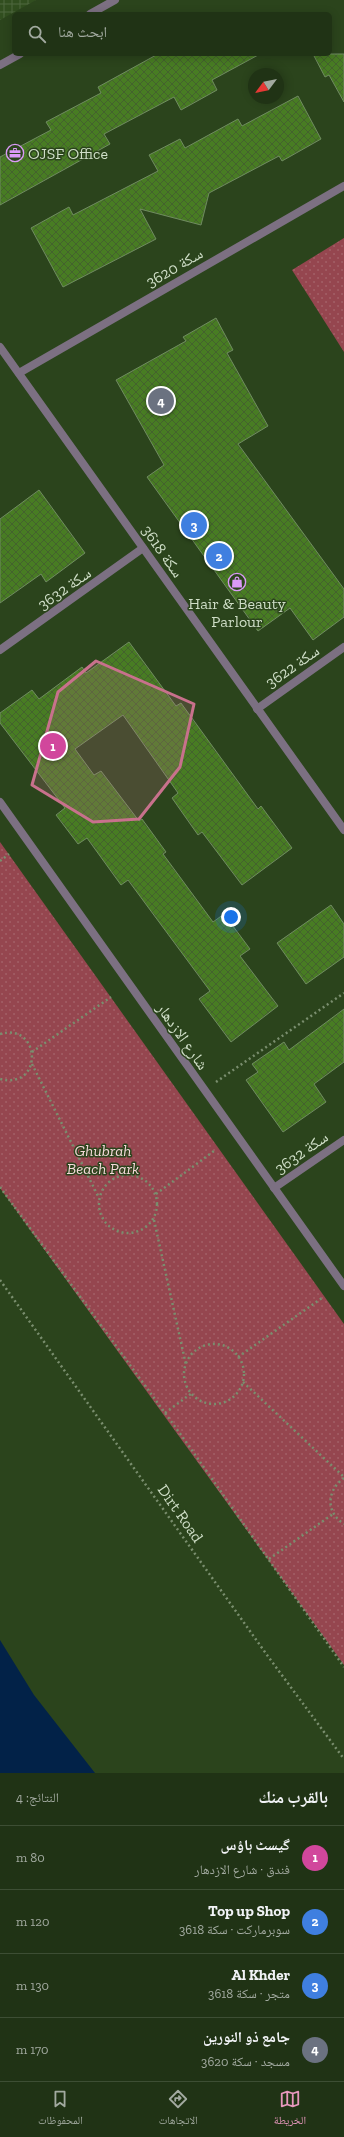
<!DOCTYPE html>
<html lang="ar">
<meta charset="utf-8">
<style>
:root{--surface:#203315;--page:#283b1e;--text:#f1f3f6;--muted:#a2aaa0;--line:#3d4e34;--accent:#e797bd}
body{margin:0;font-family:"Zilla Slab","Noto Naskh Arabic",serif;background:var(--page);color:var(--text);direction:rtl}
.compass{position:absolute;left:248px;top:68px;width:36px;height:36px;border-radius:50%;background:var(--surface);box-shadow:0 2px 10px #0003;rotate:238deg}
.you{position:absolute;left:231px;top:917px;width:14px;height:14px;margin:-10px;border:3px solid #fff;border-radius:50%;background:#1a73e8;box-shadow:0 0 0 6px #1a73e833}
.badge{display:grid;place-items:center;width:26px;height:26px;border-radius:50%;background:var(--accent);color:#fff;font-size:13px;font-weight:700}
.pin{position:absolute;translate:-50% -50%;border:2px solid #fff;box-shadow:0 1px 4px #0006}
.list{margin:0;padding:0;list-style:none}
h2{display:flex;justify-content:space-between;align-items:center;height:52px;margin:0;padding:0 16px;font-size:17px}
h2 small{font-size:13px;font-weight:400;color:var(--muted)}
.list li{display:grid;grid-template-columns:26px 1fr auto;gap:12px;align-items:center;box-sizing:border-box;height:64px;padding:0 16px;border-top:1px solid var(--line)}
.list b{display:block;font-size:15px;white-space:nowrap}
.list p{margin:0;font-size:13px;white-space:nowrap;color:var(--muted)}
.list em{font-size:13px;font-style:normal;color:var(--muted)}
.icon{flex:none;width:22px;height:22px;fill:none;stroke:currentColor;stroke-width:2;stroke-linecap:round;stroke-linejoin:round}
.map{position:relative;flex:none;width:344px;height:1773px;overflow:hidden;direction:ltr}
.search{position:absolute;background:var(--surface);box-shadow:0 2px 10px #0003;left:12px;right:12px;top:12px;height:44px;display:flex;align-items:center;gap:10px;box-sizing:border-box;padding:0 14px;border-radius:6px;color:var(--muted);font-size:15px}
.sheet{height:308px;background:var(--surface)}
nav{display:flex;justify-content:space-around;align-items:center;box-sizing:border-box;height:56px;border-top:1px solid var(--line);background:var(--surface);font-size:11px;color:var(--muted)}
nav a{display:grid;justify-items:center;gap:2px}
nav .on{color:var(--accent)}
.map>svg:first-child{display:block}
</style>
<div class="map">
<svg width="344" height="1773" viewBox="0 0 344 1773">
<defs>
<pattern id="industrial-grid" width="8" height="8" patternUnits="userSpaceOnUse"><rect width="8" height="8" fill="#314e1f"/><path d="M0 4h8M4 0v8" fill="none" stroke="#4e673e"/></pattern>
<pattern id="park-dots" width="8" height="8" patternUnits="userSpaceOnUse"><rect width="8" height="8" fill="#95464f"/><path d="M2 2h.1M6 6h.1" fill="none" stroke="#a36067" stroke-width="1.8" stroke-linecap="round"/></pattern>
<pattern id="building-cross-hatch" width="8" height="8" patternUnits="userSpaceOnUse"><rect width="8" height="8" fill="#487c23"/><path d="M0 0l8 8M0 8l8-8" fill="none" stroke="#44622e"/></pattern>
</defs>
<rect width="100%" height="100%" fill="#2b441c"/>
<path fill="url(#industrial-grid)" d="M0,0H36L0,20Z"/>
<g fill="url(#park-dots)">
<path d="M344,238V352L292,270Z"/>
<path d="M0,842L344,1324V1665L0,1188Z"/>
</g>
<path fill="#022248" d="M0,1640L34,1695L95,1773H0Z"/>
<g fill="url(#building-cross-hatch)" stroke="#6f8b60">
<path d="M158,54H260L212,80L217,90L181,110L174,97L104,134L110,144L0,205V157L51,130L46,122L101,93L98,87Z"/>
<path d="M313,54H344V102L329,75L325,77Z"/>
<path d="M298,96L321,139L282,161L279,156L209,193L201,225L140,209L156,239L63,287L31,228L69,207L73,215L158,171L149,155L180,139L185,148L238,119L242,126Z"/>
<path d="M216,318L233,350L227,353L268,426L238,444L344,589V617L313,640L290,608L258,631L147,477L164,465L116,380L186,341L183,337Z"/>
<path d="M39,490L85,553L46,582L41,574L0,603V519Z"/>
<path d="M129,642L176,706L181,703L258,809L261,806L292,848L242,885L202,832L198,835L172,798L178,793L123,715L75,749L94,775L101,771L139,821L142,819L166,852L163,854L213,922L224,914L250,949L240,956L278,1006L231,1042L199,999L210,991L128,880L121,885L87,838L78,844L56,815L65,808L0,723V713L32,690L39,699L82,667L86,673Z"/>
<path d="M331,905L344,924V957L306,984L277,943Z"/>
<path d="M344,1009V1062L314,1084L326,1102L283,1132L246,1080L258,1072L252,1064L284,1042L289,1050Z"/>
</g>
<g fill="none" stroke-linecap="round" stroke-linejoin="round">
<g stroke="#7a8e6e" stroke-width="2.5" stroke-dasharray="2 3" stroke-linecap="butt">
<path d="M0,861L9,854"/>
<path d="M0,1034C41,1022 44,1090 0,1079"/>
<path d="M32,1052L111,997"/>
<path d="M32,1064L99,1198"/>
<path d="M216,1082L344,993"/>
<circle cx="128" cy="1204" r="29"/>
<path d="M0,1187L184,1439L344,1667"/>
<path d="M156,1194L214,1151"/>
<path d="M154,1220L186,1365"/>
<path d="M0,1280L267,1655L344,1759"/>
<circle cx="214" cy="1374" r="30"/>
<path d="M238,1357L322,1298"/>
<path d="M243,1382L344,1477"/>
<path d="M165,1413L192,1393"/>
<path d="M344,1478C327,1490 325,1512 344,1524"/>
<path d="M269,1559L333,1514"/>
</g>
<g stroke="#7c7082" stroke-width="8">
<path d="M90,14L115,0"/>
<path d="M0,65L20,54"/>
<path d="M0,347L344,830"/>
<path d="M19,373L344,186"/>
<path d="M0,650L143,548"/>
<path d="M257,709L344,647"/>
<path d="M0,802L344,1286"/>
<path d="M274,1188L344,1140"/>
</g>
</g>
<path fill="#c8718c" fill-opacity="0.2" stroke="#c8718c" stroke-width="3" stroke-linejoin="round" d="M96,661L194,704L180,767L139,819L93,822L32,785L58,692Z"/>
<defs>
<symbol id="office-ring" viewBox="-11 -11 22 22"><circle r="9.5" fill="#2b441c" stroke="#da9af6" stroke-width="1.5"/><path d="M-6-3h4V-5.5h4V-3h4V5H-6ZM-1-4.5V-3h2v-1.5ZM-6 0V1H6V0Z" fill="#da9af6"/></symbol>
<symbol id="shop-ring" viewBox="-11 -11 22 22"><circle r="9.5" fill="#2b441c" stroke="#da9af6" stroke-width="1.5"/><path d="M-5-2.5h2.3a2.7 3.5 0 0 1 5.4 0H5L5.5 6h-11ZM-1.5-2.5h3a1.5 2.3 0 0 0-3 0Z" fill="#da9af6"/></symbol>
</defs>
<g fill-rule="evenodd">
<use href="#office-ring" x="5" y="143" width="20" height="20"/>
<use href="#shop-ring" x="227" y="572" width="20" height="20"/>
</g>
<g text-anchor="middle" stroke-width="3" stroke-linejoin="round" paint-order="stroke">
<g font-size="16" fill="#cfdec7" stroke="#2b441c" text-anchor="start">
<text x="28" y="159">OJSF Office</text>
<text x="237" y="609" text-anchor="middle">Hair &amp; Beauty<tspan x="237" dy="18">Parlour</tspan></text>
</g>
<g font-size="16" fill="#cfdec7" stroke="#2b441c">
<text transform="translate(174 267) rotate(-30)" y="6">سكة 3620</text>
<text transform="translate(163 551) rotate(55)" y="6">سكة 3618</text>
<text transform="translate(64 588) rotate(-35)" y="6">سكة 3632</text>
<text transform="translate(292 666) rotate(-35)" y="6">سكة 3622</text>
<text transform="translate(183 1036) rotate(55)" y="6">شارع الازدهار</text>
<text transform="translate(301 1152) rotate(-35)" y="6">سكة 3632</text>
<text transform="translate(181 1513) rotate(55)" y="6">Dirt Road</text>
</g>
<g font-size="16" font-style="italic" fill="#f6d9da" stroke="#2b441c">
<text x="103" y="1156">Ghubrah<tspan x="103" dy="18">Beach Park</tspan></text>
</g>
</g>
</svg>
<svg class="compass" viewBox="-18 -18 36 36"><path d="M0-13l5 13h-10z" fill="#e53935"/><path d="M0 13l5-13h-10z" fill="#a2aaa0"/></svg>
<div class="you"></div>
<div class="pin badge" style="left:53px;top:746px;background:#d1479c">1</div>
<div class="pin badge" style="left:219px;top:556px;background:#3f7fe0">2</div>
<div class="pin badge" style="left:194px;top:525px;background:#3f7fe0">3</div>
<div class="pin badge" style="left:161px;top:401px;background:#6b7280">4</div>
<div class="search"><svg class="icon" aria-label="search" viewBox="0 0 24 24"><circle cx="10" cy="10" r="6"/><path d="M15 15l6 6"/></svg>ابحث هنا</div>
</div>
<section class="sheet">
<h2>بالقرب منك<small>النتائج: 4</small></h2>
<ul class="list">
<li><span class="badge" style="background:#d1479c">1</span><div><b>گیسٹ ہاؤس</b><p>فندق · شارع الازدهار</p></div><em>80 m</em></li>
<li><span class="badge" style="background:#3f7fe0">2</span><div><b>Top up Shop</b><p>سوبرماركت · سكة 3618</p></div><em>120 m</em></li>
<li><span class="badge" style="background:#3f7fe0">3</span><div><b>Al Khder</b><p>متجر · سكة 3618</p></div><em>130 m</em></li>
<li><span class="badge" style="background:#6b7280">4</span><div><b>جامع ذو النورين</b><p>مسجد · سكة 3620</p></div><em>170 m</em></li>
</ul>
</section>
<nav>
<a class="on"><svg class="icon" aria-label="map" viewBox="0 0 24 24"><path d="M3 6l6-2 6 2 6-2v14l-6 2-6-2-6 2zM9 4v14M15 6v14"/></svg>الخريطة</a>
<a><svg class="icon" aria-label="directions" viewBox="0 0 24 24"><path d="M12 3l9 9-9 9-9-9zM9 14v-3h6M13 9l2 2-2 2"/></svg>الاتجاهات</a>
<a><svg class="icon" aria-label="saved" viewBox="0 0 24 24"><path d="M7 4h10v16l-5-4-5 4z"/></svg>المحفوظات</a>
</nav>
